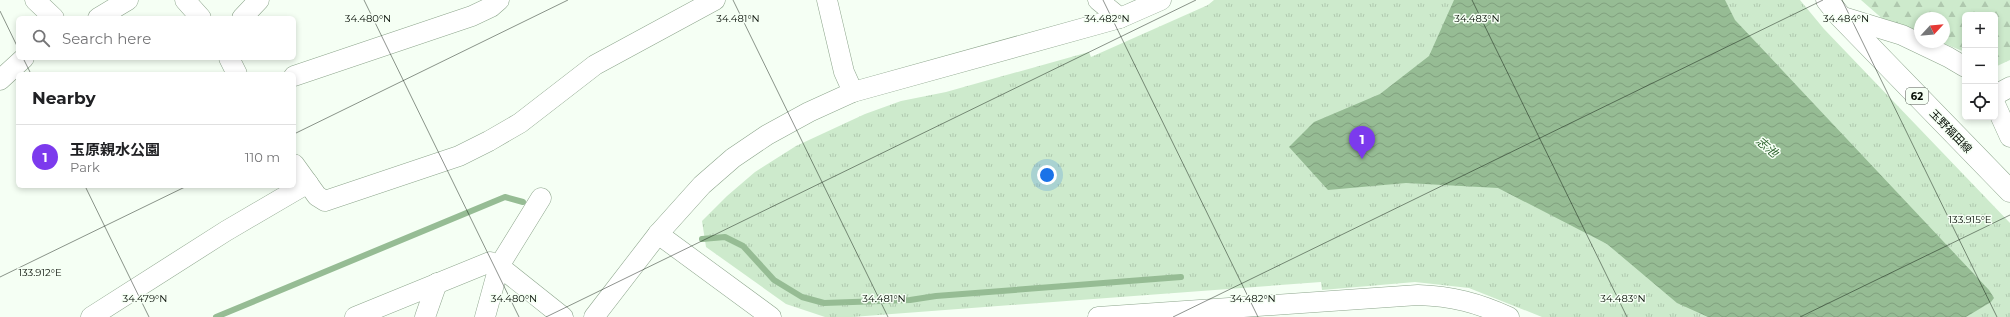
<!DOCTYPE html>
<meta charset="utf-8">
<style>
:root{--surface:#fff;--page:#f6f6f6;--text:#202124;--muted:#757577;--line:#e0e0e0;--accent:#7c3aed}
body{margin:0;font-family:Montserrat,"Noto Sans JP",sans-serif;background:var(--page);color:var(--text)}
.controls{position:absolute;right:12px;top:12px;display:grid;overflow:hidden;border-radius:6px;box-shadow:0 2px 6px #0003}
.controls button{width:36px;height:36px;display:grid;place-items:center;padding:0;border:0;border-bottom:1px solid var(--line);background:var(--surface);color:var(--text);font:20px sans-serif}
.compass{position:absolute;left:1914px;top:12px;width:36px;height:36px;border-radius:50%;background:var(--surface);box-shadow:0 2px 6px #0003;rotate:64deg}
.you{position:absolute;left:1047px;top:175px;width:14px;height:14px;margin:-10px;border:3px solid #fff;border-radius:50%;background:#1a73e8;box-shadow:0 0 0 6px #1a73e833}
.badge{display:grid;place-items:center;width:26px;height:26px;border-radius:50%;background:var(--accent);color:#fff;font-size:13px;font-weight:700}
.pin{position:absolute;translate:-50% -33px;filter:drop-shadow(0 1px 2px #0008)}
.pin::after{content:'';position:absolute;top:21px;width:14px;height:12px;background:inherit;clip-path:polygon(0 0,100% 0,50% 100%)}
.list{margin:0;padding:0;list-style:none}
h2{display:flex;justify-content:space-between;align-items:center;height:52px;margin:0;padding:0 16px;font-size:17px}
h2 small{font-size:13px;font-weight:400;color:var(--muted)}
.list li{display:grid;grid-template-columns:26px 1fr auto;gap:12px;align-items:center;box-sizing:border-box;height:64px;padding:0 16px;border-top:1px solid var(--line)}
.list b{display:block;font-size:15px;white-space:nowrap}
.list p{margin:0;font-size:13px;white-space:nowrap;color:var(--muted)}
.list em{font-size:13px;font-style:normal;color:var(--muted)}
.icon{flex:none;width:22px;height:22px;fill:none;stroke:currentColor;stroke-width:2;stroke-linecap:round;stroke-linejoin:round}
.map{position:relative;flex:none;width:2010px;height:317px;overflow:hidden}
.search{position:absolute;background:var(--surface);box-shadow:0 2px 6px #0003;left:16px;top:16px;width:280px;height:44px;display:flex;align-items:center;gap:10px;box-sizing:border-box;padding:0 14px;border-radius:6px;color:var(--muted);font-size:15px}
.panel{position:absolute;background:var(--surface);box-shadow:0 2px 6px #0003;left:16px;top:72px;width:280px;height:116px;border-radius:6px}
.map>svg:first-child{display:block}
</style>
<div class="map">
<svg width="2010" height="317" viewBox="0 0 2010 317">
<defs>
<pattern id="forest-firs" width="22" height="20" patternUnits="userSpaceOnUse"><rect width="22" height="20" fill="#cdeacc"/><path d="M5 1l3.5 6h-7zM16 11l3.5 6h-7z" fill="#afc8ae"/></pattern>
<pattern id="park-tufts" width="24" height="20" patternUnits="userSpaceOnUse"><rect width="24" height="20" fill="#cdeacc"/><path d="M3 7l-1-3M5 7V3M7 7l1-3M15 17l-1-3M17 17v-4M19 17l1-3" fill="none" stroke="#afc8ae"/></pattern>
<pattern id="water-waves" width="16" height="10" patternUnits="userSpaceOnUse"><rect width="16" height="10" fill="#96bc94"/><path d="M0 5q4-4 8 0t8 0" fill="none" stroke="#80a07e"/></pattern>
</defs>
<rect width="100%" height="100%" fill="#f5fff4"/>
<path fill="url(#forest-firs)" d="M1861,0H2010V60L1995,67V15H1965V52L1940,42H1944V18H1920V34L1885,21Z"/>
<path fill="url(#park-tufts)" d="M1214,0H1800L1824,29L2010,223V317H1542L1469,288L1415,282L1322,290L1321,282L852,317H825L786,304L706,247L702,221L727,196L755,172L796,146L865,114L901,101L946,92L1089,52L1091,57L1208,5Z"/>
<path fill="url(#water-waves)" d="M1454,0H1725L1735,20L1989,290L1994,298L1991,302L1966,317H1708L1677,303L1607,244L1498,188L1406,183L1328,190L1289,147L1314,122L1380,94L1429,56Z"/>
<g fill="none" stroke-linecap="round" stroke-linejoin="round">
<g stroke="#96bc94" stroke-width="6">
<path d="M702,239L725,237L743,246L774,280L802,297L824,303L910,300L936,296L1181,277"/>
<path d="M216,317L505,197L523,202"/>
</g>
<defs>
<g id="minor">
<path d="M35,0L54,18"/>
<path d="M185,0L201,18"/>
<path d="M827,0L844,72L853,92"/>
<path d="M1098,0L1120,18"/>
<path d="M1840,16L1902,35L1948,57L1965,67"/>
<path d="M98,18L128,0"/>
<path d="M242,18L259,0"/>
<path d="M229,58L237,74"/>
<path d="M294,76L472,16L491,7L499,0"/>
<path d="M0,80L24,58"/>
<path d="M1995,95L2010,87"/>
<path d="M1995,104L2010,137"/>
<path d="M294,164L317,196L325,201L459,156L489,141L520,123L595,65L715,0"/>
<path d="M658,234L771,317"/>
<path d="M91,317L226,231L308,183"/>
<path d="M355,317L490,262L499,266L563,317"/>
<path d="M425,317L437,283"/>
<path d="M485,317L499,266L541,198"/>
<path d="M594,317L658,234L702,185L733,158L767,135L809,112L853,92L1120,18L1161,0"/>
<path d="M1098,317L1418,295C1452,296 1478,303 1509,317"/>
</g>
<path id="major" d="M1827,0L1840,16L2010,191"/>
</defs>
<use href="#minor" stroke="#8da58c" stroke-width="21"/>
<use href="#major" stroke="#8da58c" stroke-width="23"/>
<use href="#minor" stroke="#fff" stroke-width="20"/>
<use href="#major" stroke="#fff" stroke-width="22"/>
</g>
<path fill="none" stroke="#070f06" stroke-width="1" stroke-opacity="0.45" d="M364,0L519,317M733,0L888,317M1103,0L1258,317M1472,0L1627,317M1842,0L1997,317M0,11L18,48M23,58L31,74M294,134L568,0M85,186L149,317M0,277L187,186M546,317L1196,0M1173,317L1823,0M1800,317L2010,215"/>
<g text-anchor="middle" stroke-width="3" stroke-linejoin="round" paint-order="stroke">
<rect fill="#f5fff4" stroke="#4e574d" stroke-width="1" x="1906" y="88" width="22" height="16" rx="3"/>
<g font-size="10" font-weight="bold" fill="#070f06">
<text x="1917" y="100">62</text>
</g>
<g font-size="11" fill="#070f06" stroke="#f5fff4">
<text transform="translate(1951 131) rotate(46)" y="4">玉野福田線</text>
</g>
<g font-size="12" font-style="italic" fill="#2f642f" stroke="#f5fff4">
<text transform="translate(1767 147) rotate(41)" y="4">志池</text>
</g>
</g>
<g font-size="10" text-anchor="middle" fill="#070f06" stroke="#f5fff4" stroke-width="3" stroke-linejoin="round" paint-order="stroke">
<text x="368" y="22">34.480°N</text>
<text x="738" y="22">34.481°N</text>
<text x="1477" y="22">34.483°N</text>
<text x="1846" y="22">34.484°N</text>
<text x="1107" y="22">34.482°N</text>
<text x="1970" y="223">133.915°E</text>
<text x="40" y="276">133.912°E</text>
<text x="145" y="302">34.479°N</text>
<text x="514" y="302">34.480°N</text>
<text x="884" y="302">34.481°N</text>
<text x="1253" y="302">34.482°N</text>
<text x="1623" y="302">34.483°N</text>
</g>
</svg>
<div class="controls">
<button>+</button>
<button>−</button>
<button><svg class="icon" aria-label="locate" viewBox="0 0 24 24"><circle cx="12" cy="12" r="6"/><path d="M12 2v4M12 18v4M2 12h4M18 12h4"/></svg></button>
</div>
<svg class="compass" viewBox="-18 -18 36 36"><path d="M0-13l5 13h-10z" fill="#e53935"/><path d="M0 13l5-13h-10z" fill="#757577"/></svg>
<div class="you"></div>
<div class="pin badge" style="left:1362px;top:159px">1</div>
<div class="search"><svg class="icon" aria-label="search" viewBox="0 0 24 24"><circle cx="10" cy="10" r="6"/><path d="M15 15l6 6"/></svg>Search here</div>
<section class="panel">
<h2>Nearby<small></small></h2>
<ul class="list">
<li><span class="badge">1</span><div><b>玉原親水公園</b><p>Park</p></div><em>110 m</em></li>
</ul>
</section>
</div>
